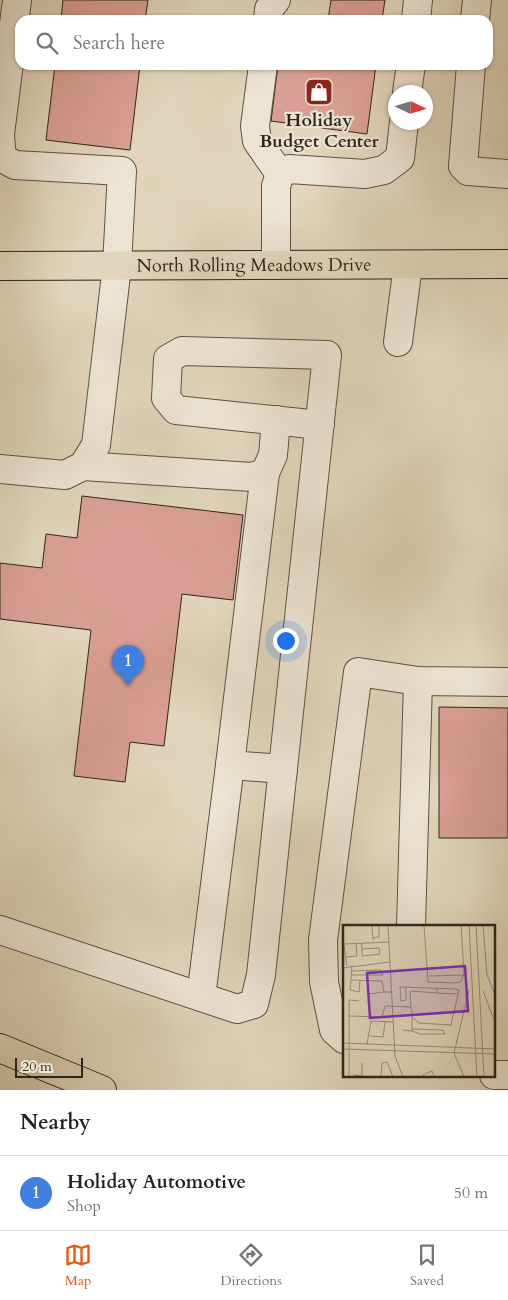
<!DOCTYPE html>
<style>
:root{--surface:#fff;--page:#f6f6f6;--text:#202124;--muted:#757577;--line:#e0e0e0;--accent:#ea580c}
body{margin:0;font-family:Cardo,serif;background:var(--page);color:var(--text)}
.compass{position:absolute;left:388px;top:85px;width:45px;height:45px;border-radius:50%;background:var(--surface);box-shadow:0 1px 4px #0004;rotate:94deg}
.scale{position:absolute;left:15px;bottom:12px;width:68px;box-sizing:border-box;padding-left:5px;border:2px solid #2e261c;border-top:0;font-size:14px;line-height:18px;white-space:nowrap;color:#2e261c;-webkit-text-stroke:4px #ece4d3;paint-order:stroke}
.you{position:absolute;left:285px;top:640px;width:18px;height:18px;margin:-12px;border:4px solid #fff;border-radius:50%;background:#1a73e8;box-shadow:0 0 0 8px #1a73e833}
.badge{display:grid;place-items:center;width:32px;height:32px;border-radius:50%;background:var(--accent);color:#fff;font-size:16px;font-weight:700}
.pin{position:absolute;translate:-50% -41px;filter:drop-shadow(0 1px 2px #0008)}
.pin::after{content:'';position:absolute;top:26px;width:18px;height:15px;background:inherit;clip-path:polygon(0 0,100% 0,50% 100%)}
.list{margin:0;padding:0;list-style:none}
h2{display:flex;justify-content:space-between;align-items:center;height:65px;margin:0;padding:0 20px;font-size:21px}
h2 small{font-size:16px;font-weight:400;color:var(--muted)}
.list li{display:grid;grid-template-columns:32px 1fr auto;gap:15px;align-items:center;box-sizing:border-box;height:75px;padding:0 20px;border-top:1px solid var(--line)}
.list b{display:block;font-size:19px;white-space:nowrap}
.list p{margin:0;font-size:16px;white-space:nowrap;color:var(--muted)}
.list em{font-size:16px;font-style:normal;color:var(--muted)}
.icon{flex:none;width:28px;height:28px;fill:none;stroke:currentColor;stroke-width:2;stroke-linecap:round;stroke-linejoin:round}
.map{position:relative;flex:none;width:508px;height:1090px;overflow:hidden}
.search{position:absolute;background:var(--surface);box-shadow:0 1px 4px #0004;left:15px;right:15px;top:15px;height:55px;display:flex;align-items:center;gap:12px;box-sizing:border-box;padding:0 18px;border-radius:15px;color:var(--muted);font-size:19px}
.sheet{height:140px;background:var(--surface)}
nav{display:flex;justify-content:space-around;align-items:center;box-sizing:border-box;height:70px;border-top:1px solid var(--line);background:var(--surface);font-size:14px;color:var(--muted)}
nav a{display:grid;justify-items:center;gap:2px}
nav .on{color:var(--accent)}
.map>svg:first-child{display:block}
</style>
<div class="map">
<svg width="508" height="1090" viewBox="0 0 508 1090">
<rect width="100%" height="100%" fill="#e1d5bb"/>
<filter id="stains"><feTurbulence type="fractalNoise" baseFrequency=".004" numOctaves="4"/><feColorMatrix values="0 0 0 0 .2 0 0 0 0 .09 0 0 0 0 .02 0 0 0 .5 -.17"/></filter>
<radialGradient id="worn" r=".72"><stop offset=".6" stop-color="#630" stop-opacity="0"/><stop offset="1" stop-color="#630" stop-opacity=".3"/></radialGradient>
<g fill="#d99f94" stroke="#2e261c">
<path d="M63,0H148L145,20H61Z"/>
<path d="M331,0H385L382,20H328Z"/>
<path d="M55,65H140L130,150L46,140Z"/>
<path d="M278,65H376L367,134L271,121Z"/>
<path d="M82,496L243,515L233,600L182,594L164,746L130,742L125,782L74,776L91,630L0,619V563L42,568L46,534L77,538Z"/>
<path d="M439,707L508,708V838H439Z"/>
</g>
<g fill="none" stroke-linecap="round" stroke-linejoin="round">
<defs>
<g id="minor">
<path d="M268,20L269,9L276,0"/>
<path d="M416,20L418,0"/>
<path d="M475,20L477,0"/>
<path d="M263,65L255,126L257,141L280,174"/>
<path d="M471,65L463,166L468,171L508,174"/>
<path d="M407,92L411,65"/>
<path d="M0,134L17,0"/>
<path d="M0,136L2,158L15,165L122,171L117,266L96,445L83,466L65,475L0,469"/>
<path d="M276,265V186L280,174L289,169L365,174L384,170L400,158L404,122"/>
<path d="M398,342L408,265"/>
<path d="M83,466L252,477L265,473L273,455L276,420"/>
<path d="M265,473L230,765L283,769"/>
<path d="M411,926L418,681"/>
<path d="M0,930L237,1009L254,1004L261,975L327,355L182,351L168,359L166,398L176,410L320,425"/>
<path d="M201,997L230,765"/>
<path d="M344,1039L334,1030L324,982L323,940L358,672L418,681L508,682"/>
<path d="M494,1075H508"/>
</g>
<g id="major">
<path id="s1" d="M0,266L508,264"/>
</g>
<path id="highway" d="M0,1048L102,1090"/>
</defs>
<use href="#minor" stroke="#5b5244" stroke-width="30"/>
<use href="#major" stroke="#2e261c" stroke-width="30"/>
<use href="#highway" stroke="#2e261c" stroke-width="30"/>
<use href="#minor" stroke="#ece4d3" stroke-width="28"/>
<use href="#major" stroke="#e1d5bb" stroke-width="28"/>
<use href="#highway" stroke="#e1d5bb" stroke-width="28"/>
</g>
<defs>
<symbol id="shop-square" viewBox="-11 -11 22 22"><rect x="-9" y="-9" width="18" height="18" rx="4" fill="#8f2418" stroke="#ece4d3"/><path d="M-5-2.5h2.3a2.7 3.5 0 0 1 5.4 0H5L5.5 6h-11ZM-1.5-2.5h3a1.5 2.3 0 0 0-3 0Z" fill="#fff"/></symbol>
</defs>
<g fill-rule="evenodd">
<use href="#shop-square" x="303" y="76" width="32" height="32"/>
</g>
<g text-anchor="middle" stroke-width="4.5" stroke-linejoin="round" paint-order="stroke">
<g font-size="18" font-weight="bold" fill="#2e261c" stroke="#ece4d3">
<text x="319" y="126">Holiday<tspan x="319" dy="21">Budget Center</tspan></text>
</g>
<g font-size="18" fill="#2e261c" stroke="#ece4d3">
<text dy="6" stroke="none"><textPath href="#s1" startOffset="254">North Rolling Meadows Drive</textPath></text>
</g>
</g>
<g transform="translate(343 925)">
<rect width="152" height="152" fill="#e1d5bb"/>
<path fill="none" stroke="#998f7b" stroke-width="1" d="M29,0L30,15M45,0L52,131L60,152M81,0L85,57L110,58L118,57L121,48L118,0M126,0L134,152M133,0L141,152M140,0L144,50L153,72M30,13L36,12V0M0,14L4,41M18,18L19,24V31H20L37,29L36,23L19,24M2,19L46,17M3,32L14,31L13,18M9,40L8,55L39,56L41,67H49M0,43L47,37M8,50H40L38,45L8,46M86,51L121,50M8,55L7,65L16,67L17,55M63,62V75L58,76L57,62L113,64L116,65L108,100L76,98L69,92M25,65L26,69L41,67M67,66L68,83M68,66L94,68V63M140,66L153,100M94,68L115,69M6,91V75L16,76M69,106L77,109H102L100,105L69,104M27,111L40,112L42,97M0,118L153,124M24,119L28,96L51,97M0,124L153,129M11,150L19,151V138M6,152V91L39,92L42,81L66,82L69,84V106L60,105M38,152L39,138L44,137L50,152M81,152L80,150L89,146L91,151M121,152L111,128L126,65"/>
<path fill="#7b2cbf" fill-opacity="0.15" stroke="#7b2cbf" stroke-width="2.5" d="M122,41L125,86L27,93L24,48Z"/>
<rect width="152" height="152" fill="none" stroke="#2e261c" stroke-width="2.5"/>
</g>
<rect width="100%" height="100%" filter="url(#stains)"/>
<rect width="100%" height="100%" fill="url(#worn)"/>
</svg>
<svg class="compass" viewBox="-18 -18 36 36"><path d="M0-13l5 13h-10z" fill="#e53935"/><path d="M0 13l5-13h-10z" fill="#757577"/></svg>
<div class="scale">20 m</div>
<div class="you"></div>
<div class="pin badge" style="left:128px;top:686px;background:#3f7fe0">1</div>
<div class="search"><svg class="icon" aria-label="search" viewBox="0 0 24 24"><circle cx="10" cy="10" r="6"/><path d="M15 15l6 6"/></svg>Search here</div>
</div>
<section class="sheet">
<h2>Nearby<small></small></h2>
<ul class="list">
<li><span class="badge" style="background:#3f7fe0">1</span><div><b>Holiday Automotive</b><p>Shop</p></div><em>50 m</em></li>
</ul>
</section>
<nav>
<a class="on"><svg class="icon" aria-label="map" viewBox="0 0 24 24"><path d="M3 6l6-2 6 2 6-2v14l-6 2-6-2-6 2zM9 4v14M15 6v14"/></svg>Map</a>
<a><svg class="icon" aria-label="directions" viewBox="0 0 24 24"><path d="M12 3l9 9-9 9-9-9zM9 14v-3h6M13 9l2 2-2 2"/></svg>Directions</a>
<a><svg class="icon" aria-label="saved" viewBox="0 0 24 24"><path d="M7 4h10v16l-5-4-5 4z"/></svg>Saved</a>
</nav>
